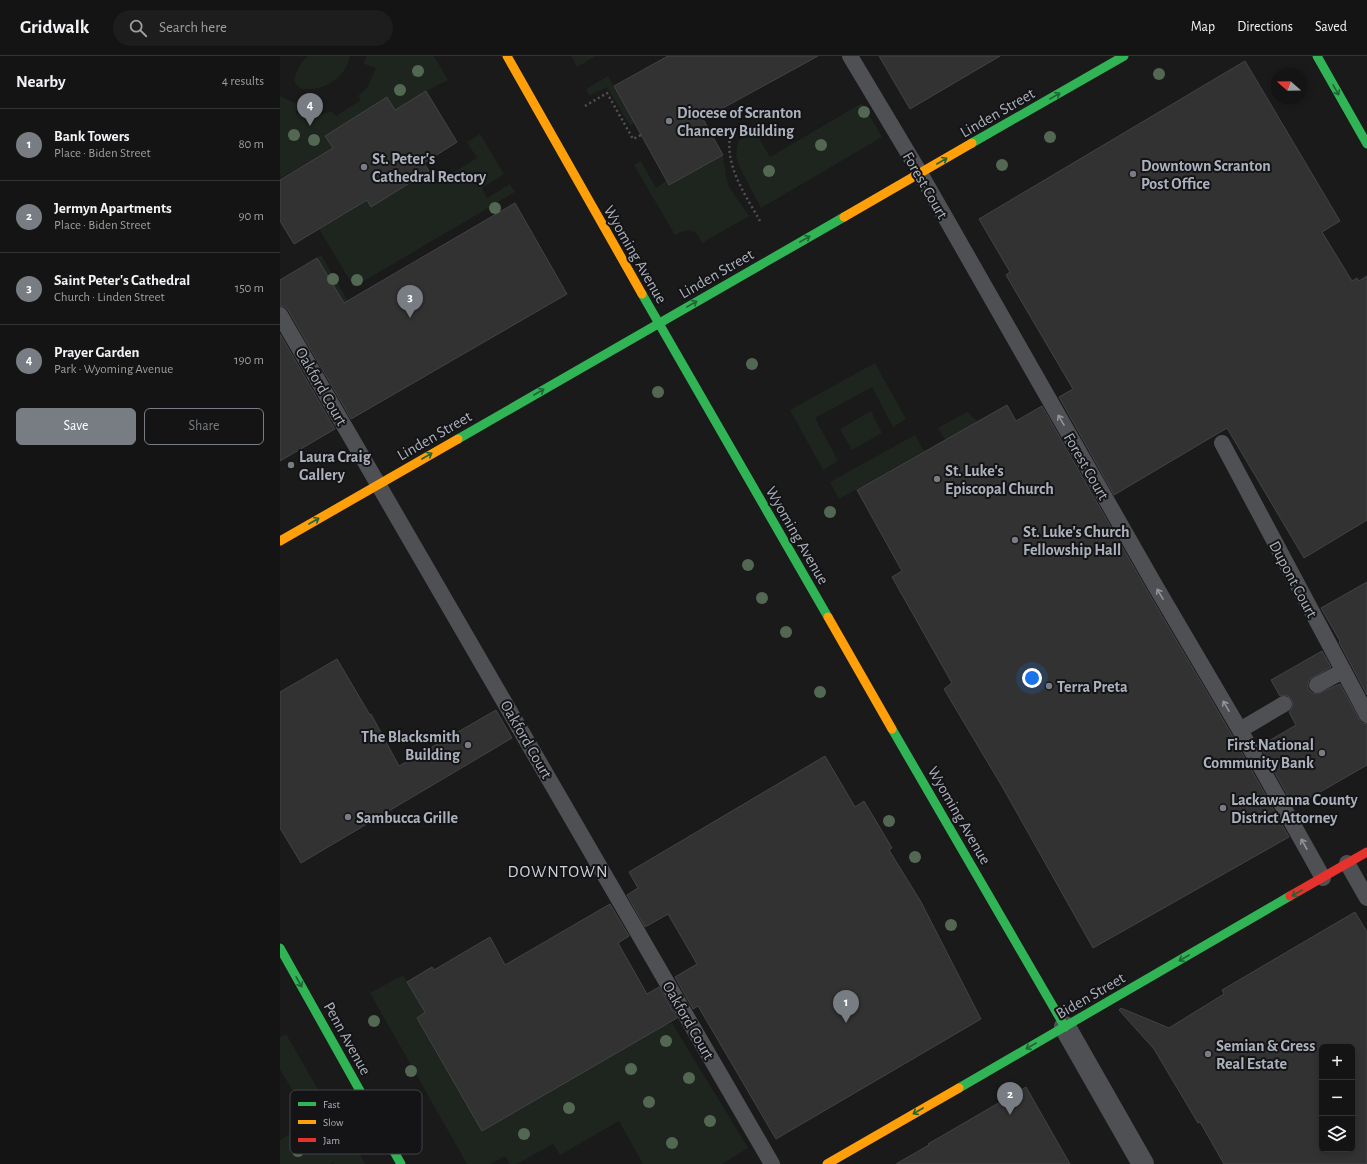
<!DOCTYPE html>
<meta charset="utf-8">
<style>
:root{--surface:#141414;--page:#1d1d1d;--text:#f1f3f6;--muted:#9d9ea0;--line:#333334;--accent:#787c83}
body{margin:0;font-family:"Alegreya Sans",sans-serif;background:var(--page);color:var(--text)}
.controls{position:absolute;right:12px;bottom:12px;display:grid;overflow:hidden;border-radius:6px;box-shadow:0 2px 6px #0003}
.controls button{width:36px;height:36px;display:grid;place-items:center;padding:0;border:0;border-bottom:1px solid var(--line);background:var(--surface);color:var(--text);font:20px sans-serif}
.compass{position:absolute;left:991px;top:12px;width:36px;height:36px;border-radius:50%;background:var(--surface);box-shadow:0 2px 6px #0003;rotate:290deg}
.you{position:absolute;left:752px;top:622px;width:14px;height:14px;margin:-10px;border:3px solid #fff;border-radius:50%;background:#1a73e8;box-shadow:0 0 0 6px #1a73e833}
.badge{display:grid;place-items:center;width:26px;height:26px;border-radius:50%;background:var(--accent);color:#fff;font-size:13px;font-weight:700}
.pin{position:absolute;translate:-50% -33px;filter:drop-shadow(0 1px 2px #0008)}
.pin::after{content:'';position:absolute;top:21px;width:14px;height:12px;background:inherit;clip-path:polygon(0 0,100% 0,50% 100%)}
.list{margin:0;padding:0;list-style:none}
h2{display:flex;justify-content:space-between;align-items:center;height:52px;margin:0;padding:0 16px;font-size:17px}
h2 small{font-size:13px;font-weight:400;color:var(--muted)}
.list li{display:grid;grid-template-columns:26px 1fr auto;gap:12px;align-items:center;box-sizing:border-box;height:72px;padding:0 16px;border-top:1px solid var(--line)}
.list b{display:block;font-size:15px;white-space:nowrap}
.list p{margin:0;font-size:13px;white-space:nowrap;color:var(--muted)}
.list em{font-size:13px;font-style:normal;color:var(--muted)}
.actions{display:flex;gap:8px;padding:12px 16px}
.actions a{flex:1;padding:9px 0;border:1px solid var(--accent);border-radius:6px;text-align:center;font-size:14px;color:var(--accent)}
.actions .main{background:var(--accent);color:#fff}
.icon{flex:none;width:22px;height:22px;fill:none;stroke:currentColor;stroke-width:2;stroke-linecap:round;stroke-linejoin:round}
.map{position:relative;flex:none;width:1087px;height:1108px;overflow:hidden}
header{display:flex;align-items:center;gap:24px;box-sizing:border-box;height:56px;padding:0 20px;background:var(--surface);border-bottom:1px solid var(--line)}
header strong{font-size:19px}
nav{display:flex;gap:22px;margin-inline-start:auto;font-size:14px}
.search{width:280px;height:36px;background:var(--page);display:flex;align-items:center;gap:10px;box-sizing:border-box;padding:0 14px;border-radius:22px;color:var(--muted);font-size:15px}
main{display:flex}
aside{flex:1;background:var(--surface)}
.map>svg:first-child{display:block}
</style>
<header>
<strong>Gridwalk</strong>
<div class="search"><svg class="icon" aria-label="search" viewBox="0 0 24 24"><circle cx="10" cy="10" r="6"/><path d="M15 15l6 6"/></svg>Search here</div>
<nav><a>Map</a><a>Directions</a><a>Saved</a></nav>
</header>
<main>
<aside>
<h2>Nearby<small>4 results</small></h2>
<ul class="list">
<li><span class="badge">1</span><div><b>Bank Towers</b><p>Place · Biden Street</p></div><em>80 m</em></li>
<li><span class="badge">2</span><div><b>Jermyn Apartments</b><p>Place · Biden Street</p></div><em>90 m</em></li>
<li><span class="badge">3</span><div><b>Saint Peter's Cathedral</b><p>Church · Linden Street</p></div><em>150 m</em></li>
<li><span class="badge">4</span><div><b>Prayer Garden</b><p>Park · Wyoming Avenue</p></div><em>190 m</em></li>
</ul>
<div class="actions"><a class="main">Save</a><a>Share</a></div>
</aside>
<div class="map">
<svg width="1087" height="1108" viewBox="0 0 1087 1108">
<rect width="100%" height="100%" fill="#1a1a1a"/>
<g fill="#1d251e">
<path d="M28,0H70C67,18 50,31 33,33C29,33 24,34 20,32C18,31 15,27 14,25C16,16 20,7 28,0Z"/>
<path d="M86,0H154L168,24L146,35L115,54L107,42L45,79L53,92L1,122L0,120V40L17,48L16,58C29,59 40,60 52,55L56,60L81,44L78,40L87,32L96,12L84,8Z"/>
<path d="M291,0H316L297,11Z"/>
<path d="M328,20L354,67L350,70L327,31L309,40L306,33Z"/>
<path d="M582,47L602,81L481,152L461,114L456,100L458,85L475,76L490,101Z"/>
<path d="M200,78L224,118L202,132L207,142L230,128L235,136L74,231L39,173L87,144L91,151L149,115L156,127L197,102L187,86Z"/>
<path d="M443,99L446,121L449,131L469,160L422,187C416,172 408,172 395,179L354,109L361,105L376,132L386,125L389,129Z"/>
<path d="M41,199L68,245L64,247L36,202Z"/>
<path d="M595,307L626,363L613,371L592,331L535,362L558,405L543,414L510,354Z"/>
<path d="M591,355L602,377L572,394L560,373Z"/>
<path d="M687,356L698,366L665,384L658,372Z"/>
<path d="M635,379L644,395L559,443L550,426Z"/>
<path d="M123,919L145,956L137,962L202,1075L385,969L392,967L468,1092L442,1108H363L339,1065L280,1099L273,1088L237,1108H230L225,1100L210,1108H187L90,937Z"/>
<path d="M6,978L40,1037L21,1049L0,1013V981Z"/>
<path d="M57,1058L85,1108H54L53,1107L50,1108H0V1084L22,1071L26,1077Z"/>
</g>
<g fill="#323232" stroke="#424346" fill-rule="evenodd">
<path d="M388,0H538L423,63L443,99L389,129L334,30Z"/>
<path d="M599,0H720L630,53Z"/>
<path d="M965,5L1060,165L1042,176L1072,225L1077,222L1079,225L1087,220V464L1024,502L947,372L834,439L779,341L793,333L726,219L730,216L699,163Z"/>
<path d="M146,35L177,86L144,107L149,115L91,151L87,144L14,188L0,165V124L53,92L45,80L107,41L115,54Z"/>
<path d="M235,147L287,238L71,363L8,254L5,251L0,250V224L37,202L64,247Z"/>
<path d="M0,278L55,373L0,405Z"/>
<path d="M727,349L736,365L762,350L868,536L952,679L1009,781L813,892L723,732L664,633L672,627L612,521L622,515L577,434Z"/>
<path d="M1087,526V639L1059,586L1060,585L1041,552Z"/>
<path d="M1042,595L1051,611L1029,624L1028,628V633L1032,637L1037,638L1060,628L1079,663L1082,667L1087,668V709L1014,751L980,690L1016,669L1009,656L1012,652L1013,648L1012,644L1008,640L1004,639L1000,640L991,624Z"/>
<path d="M57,603L90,659L91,658L119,710L216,654L232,682L21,807L0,772V636Z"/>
<path d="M545,700L575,751L584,745L612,792L609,794L641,846L701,963L496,1083L418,950L413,953L395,921L417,908L388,858L365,871L347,839L358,832L349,816Z"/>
<path d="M330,848L349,880L338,887L367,938L379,931L397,962L202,1075L137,962L145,956L127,926L152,911L154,914L210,881L225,909Z"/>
<path d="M1075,856L1087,876V1108H944L920,1066L918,1067L874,993L839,954L841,952L889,972L944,938L942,934ZM1042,991H1072V1093H1042Z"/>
<path d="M746,1031L790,1108H616L649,1089L648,1088Z"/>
</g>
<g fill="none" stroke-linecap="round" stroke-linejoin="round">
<g stroke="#505155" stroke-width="2.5" stroke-dasharray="2 3" stroke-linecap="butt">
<path d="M305,50L327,37L353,83L361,79"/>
<path d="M451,75C443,108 465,138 480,165"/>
</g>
<g stroke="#4e5053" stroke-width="16">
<path d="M570,0L640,117L876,531L960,674L1043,822"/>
<path d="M0,259L492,1108"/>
<path d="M942,387L1087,659"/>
<path d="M1037,629L1063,615"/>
<path d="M960,674L1004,648"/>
<path d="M1067,807L1087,842"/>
</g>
<path stroke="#4e5053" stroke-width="22" d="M785,971L863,1108"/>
<g stroke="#30b455" stroke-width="9">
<path d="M1037,0L1087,88"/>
<path d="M692,87L844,0"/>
<path d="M362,238L548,561"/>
<path d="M178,383L564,161"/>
<path d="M612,673L785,971"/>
<path d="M0,892L121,1108"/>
<path d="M679,1032L1010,840"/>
</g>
<g stroke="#ff9f0a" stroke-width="9">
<path d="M227,0L362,238"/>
<path d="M564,161L692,87"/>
<path d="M0,485L178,383"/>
<path d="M548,561L612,673"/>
<path d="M547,1108L679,1032"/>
</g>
<path stroke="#e5322d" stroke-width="9" d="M1010,840L1087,796"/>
</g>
<g fill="#536853">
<circle cx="138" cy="15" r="6"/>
<circle cx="879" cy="18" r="6"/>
<circle cx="120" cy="34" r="6"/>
<circle cx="584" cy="56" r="6"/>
<circle cx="14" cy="79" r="6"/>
<circle cx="770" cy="81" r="6"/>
<circle cx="34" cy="84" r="6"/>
<circle cx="541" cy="89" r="6"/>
<circle cx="722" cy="109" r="6"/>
<circle cx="489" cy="115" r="6"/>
<circle cx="215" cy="152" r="6"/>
<circle cx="53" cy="223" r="6"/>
<circle cx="77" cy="224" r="6"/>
<circle cx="472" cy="308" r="6"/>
<circle cx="378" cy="336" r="6"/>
<circle cx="550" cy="456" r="6"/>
<circle cx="468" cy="509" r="6"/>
<circle cx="482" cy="542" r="6"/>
<circle cx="506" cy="576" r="6"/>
<circle cx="540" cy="636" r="6"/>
<circle cx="609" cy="765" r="6"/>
<circle cx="635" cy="801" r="6"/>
<circle cx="671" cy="869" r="6"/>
<circle cx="94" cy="965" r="6"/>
<circle cx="386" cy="985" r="6"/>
<circle cx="351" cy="1013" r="6"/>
<circle cx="131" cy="1015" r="6"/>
<circle cx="409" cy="1022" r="6"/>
<circle cx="369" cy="1046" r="6"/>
<circle cx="289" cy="1052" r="6"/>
<circle cx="430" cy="1065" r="6"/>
<circle cx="244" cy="1078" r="6"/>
<circle cx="392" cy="1087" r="6"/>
<circle cx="18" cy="1095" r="6"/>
</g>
<defs><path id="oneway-shaft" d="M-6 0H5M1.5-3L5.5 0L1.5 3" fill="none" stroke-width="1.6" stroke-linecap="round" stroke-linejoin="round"/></defs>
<g stroke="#226436">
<use href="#oneway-shaft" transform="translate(1056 34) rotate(60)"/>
<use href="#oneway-shaft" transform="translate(775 40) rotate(-30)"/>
<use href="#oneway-shaft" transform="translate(662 105) rotate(-30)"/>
<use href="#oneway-shaft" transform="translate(525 183) rotate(-30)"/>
<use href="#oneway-shaft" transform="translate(412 248) rotate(-30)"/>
<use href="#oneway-shaft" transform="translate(259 336) rotate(-30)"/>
<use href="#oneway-shaft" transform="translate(147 400) rotate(-30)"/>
<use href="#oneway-shaft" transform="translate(34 465) rotate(-30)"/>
<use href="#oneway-shaft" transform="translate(1017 837) rotate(150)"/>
<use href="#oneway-shaft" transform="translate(904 902) rotate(150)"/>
<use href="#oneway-shaft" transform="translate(19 926) rotate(61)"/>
<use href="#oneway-shaft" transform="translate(751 990) rotate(150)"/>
<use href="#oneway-shaft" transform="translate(638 1055) rotate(150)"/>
</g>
<g stroke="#8f949c">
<use href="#oneway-shaft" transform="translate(781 364) rotate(-120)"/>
<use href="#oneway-shaft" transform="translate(880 538) rotate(-121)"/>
<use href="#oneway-shaft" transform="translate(946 650) rotate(-120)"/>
<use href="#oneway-shaft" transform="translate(1024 788) rotate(-119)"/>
</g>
<g fill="#787c83" stroke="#141416" stroke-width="1.5">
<circle cx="389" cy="65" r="4"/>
<circle cx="84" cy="111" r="4"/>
<circle cx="853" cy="118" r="4"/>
<circle cx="11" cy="409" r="4"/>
<circle cx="657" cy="423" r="4"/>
<circle cx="735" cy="484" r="4"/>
<circle cx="769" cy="630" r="4"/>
<circle cx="188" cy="689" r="4"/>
<circle cx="1042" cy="697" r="4"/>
<circle cx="943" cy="752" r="4"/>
<circle cx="68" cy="761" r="4"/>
<circle cx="928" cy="998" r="4"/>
</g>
<g text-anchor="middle" stroke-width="4" stroke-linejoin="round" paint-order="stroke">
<g font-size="16" font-weight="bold" fill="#abb1bc" stroke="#141416" text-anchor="start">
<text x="397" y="62">Diocese of Scranton<tspan x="397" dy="18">Chancery Building</tspan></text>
<text x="92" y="108">St. Peter's<tspan x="92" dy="18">Cathedral Rectory</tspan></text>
<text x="861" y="115">Downtown Scranton<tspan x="861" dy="18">Post Office</tspan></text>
<text x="19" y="406">Laura Craig<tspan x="19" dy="18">Gallery</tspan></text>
<text x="665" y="420">St. Luke's<tspan x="665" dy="18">Episcopal Church</tspan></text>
<text x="743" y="481">St. Luke's Church<tspan x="743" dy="18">Fellowship Hall</tspan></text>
<text x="777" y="636">Terra Preta</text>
<text x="180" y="686" text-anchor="end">The Blacksmith<tspan x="180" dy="18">Building</tspan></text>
<text x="1034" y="694" text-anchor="end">First National<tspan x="1034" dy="18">Community Bank</tspan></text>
<text x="951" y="749">Lackawanna County<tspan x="951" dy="18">District Attorney</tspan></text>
<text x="76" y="767">Sambucca Grille</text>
<text x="936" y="995">Semian &amp; Gress<tspan x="936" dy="18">Real Estate</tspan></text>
</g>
<g font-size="16" fill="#abb1bc" stroke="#141416">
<text transform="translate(717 56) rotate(-30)" y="6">Linden Street</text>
<text transform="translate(646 129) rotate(60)" y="6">Forest Court</text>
<text transform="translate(356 198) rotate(60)" y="6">Wyoming Avenue</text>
<text transform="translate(436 217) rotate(-30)" y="6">Linden Street</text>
<text transform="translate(42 330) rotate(60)" y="6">Oakford Court</text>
<text transform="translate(154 379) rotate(-30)" y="6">Linden Street</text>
<text transform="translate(807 410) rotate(60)" y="6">Forest Court</text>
<text transform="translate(518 479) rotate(60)" y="6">Wyoming Avenue</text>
<text transform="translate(1014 523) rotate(62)" y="6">Dupont Court</text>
<text transform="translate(247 683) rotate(60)" y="6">Oakford Court</text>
<text transform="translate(680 759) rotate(60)" y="6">Wyoming Avenue</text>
<text transform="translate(810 939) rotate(-30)" y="6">Biden Street</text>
<text transform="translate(409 964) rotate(60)" y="6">Oakford Court</text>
<text transform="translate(68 982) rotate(61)" y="6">Penn Avenue</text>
</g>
<g font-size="17" letter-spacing="1" fill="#ccd0d7" stroke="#141416">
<text x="278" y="821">DOWNTOWN</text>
</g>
</g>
<rect x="10" y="1034" width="132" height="64" rx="6" fill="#141416" stroke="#414348" stroke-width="1"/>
<rect x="18" y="1046" width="18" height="4" fill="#30b455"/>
<rect x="18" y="1064" width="18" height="4" fill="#ff9f0a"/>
<rect x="18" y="1082" width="18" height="4" fill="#e5322d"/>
<g font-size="11" fill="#abb1bc">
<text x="43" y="1052">Fast</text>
<text x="43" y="1070">Slow</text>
<text x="43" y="1088">Jam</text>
</g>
</svg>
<div class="controls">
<button>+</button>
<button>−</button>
<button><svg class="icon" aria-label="layers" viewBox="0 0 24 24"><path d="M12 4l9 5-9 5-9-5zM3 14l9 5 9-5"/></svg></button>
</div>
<svg class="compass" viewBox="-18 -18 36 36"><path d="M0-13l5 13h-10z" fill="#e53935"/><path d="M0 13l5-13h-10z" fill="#9d9ea0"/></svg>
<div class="you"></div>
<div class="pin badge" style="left:566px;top:967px">1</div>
<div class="pin badge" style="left:730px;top:1059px">2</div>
<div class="pin badge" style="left:130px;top:262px">3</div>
<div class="pin badge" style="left:30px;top:70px">4</div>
</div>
</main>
